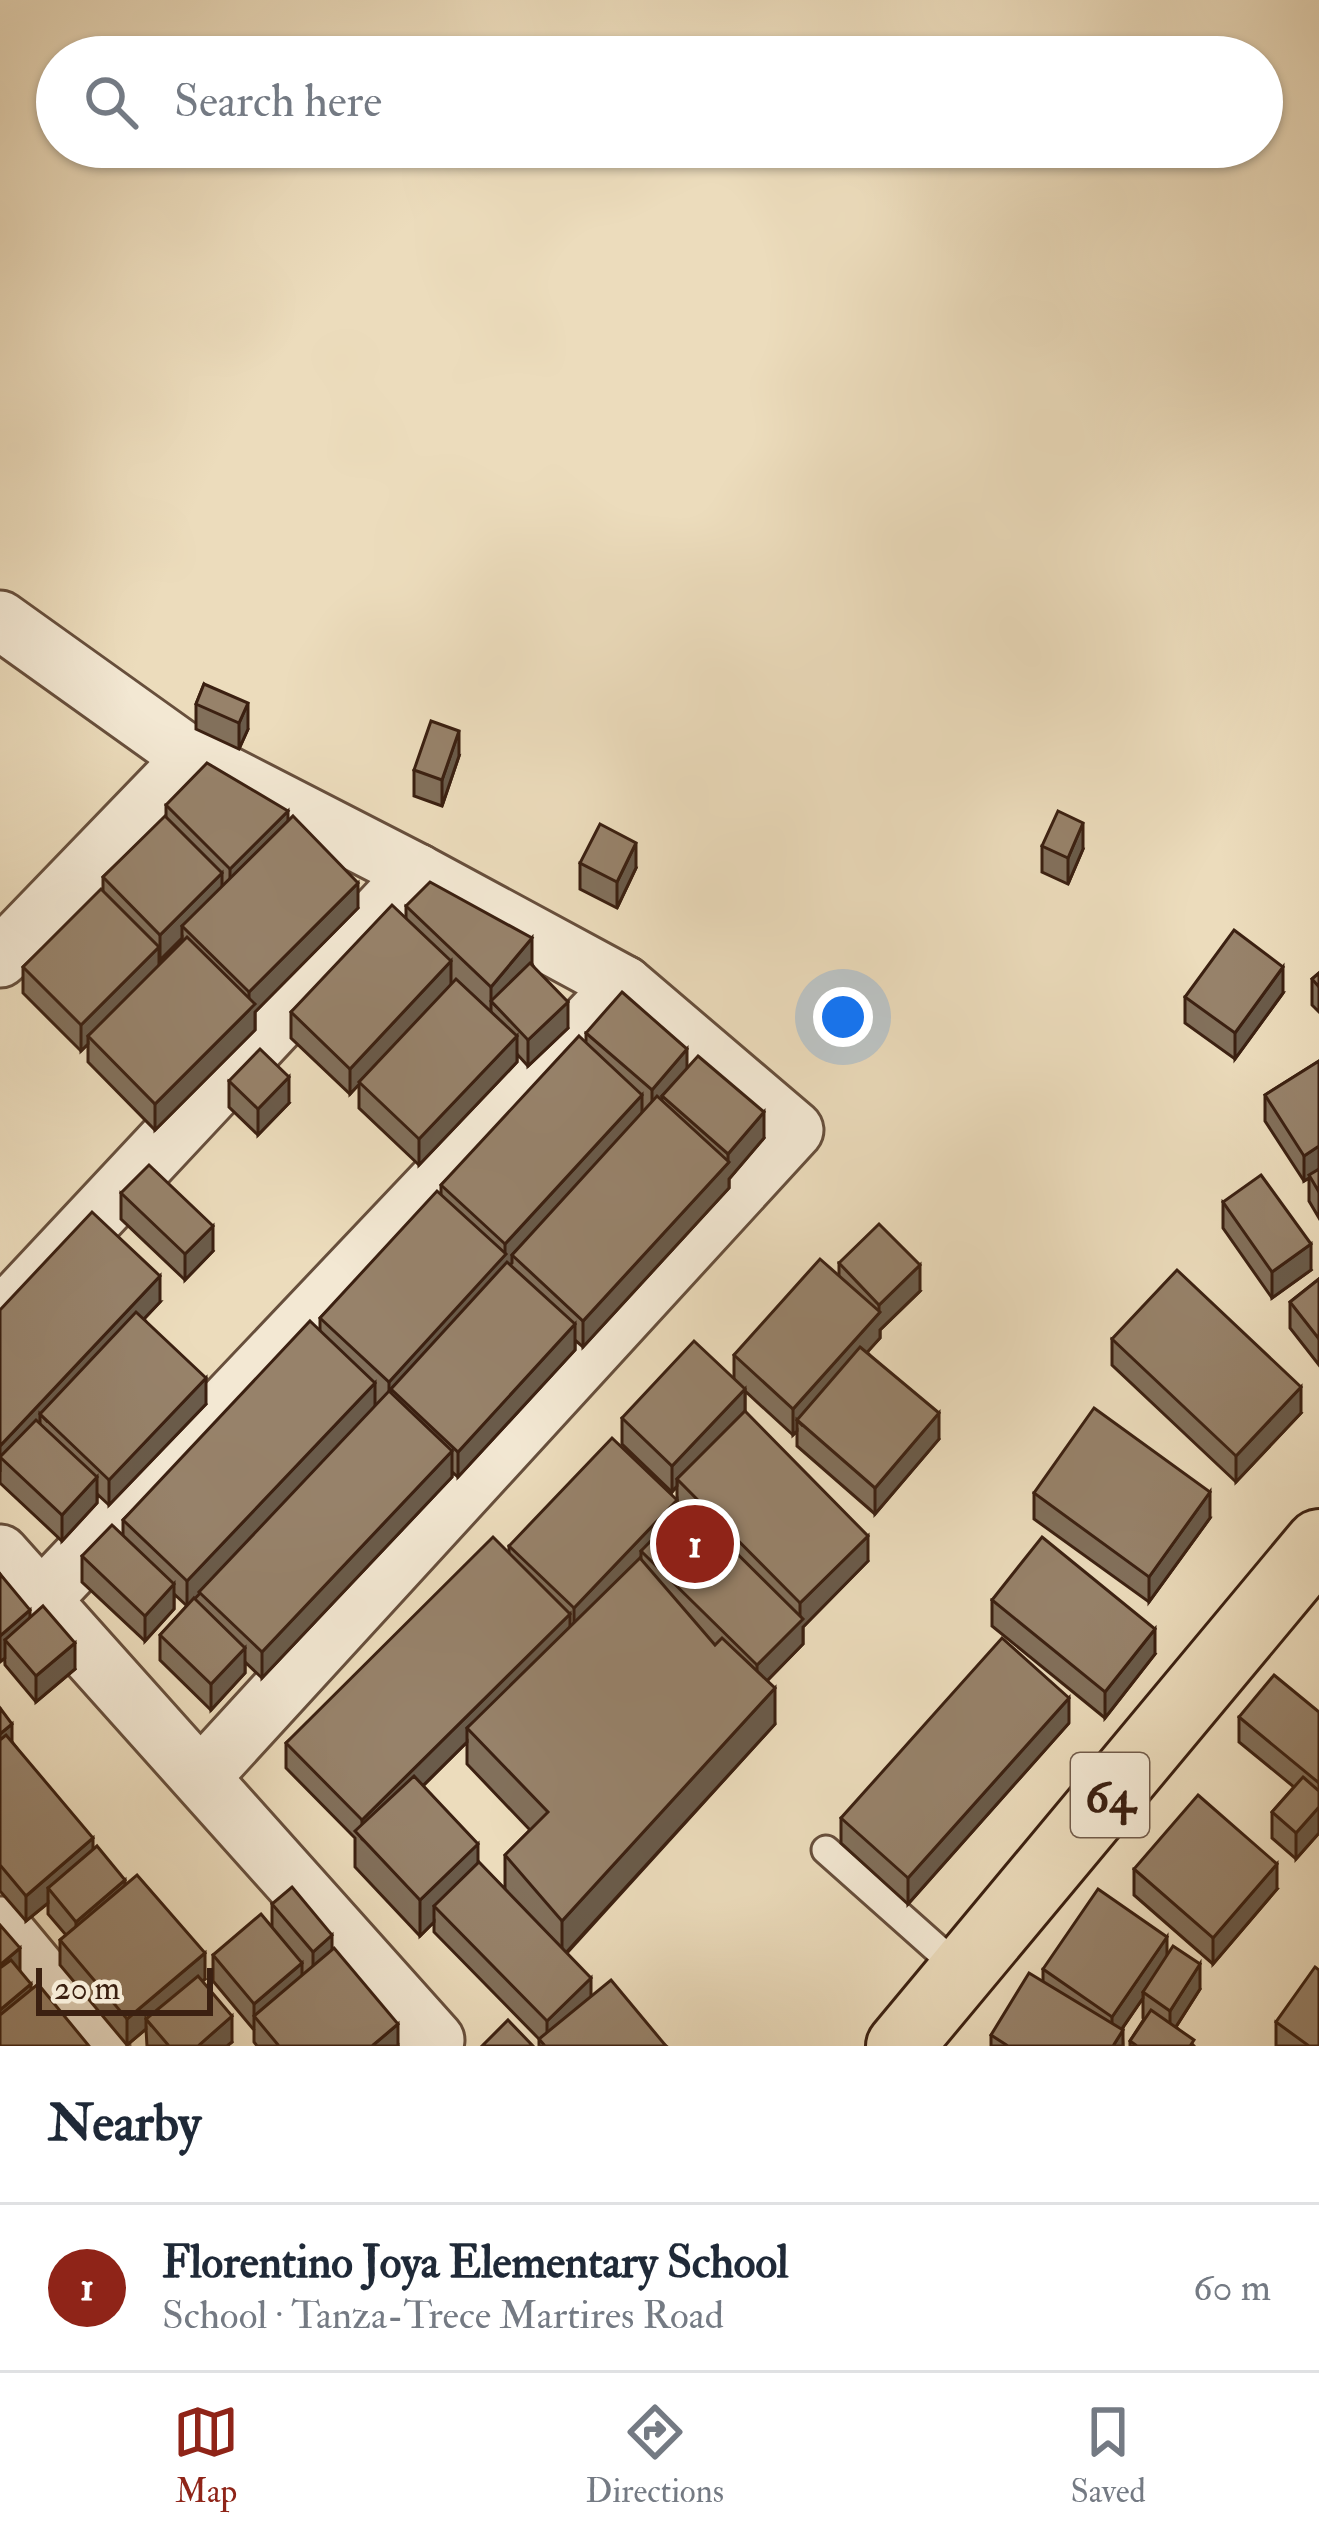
<!DOCTYPE html>
<meta charset="utf-8">
<style>
:root{--surface:#fff;--page:#f2f2f3;--text:#1f2937;--muted:#747a83;--line:#e0e1e3;--accent:#8f2418}
body{margin:0;font-family:"IM FELL Double Pica",serif;background:var(--page);color:var(--text)}
.scale{position:absolute;left:36px;bottom:30px;width:177px;box-sizing:border-box;padding-left:12px;border:6px solid #3b2011;border-top:0;font-size:33px;line-height:42px;white-space:nowrap;color:#3b2011;-webkit-text-stroke:9px #f3e8d3;paint-order:stroke}
.you{position:absolute;left:843px;top:1017px;width:42px;height:42px;margin:-30px;border:9px solid #fff;border-radius:50%;background:#1a73e8;box-shadow:0 0 0 18px #1a73e833}
.badge{display:grid;place-items:center;width:78px;height:78px;border-radius:50%;background:var(--accent);color:#fff;font-size:39px;font-weight:700}
.pin{position:absolute;translate:-50% -50%;border:6px solid #fff;box-shadow:0 3px 12px #0006}
.list{margin:0;padding:0;list-style:none}
h2{display:flex;justify-content:space-between;align-items:center;height:156px;margin:0;padding:0 48px;font-size:51px}
h2 small{font-size:39px;font-weight:400;color:var(--muted)}
.list li{display:grid;grid-template-columns:78px 1fr auto;gap:36px;align-items:center;box-sizing:border-box;height:168px;padding:0 48px;border-top:3px solid var(--line)}
.list b{display:block;font-size:45px;white-space:nowrap}
.list p{margin:0;font-size:39px;white-space:nowrap;color:var(--muted)}
.list em{font-size:39px;font-style:normal;color:var(--muted)}
.icon{flex:none;width:66px;height:66px;fill:none;stroke:currentColor;stroke-width:2;stroke-linecap:round;stroke-linejoin:round}
.map{position:relative;flex:none;width:1319px;height:2046px;overflow:hidden}
.search{position:absolute;background:var(--surface);box-shadow:0 3px 9px #0004;left:36px;right:36px;top:36px;height:132px;display:flex;align-items:center;gap:30px;box-sizing:border-box;padding:0 42px;border-radius:66px;color:var(--muted);font-size:45px}
.sheet{height:324px;background:var(--surface)}
nav{display:flex;justify-content:space-around;align-items:center;box-sizing:border-box;height:168px;border-top:3px solid var(--line);background:var(--surface);font-size:33px;color:var(--muted)}
nav a{display:grid;justify-items:center;gap:6px}
nav .on{color:var(--accent)}
.map>svg:first-child{display:block}
</style>
<div class="map">
<svg width="1319" height="2046" viewBox="0 0 1319 2046">
<rect width="100%" height="100%" fill="#ecdcbc"/>
<filter id="stains"><feTurbulence type="fractalNoise" baseFrequency=".00167" numOctaves="4"/><feColorMatrix values="0 0 0 0 .2 0 0 0 0 .09 0 0 0 0 .02 0 0 0 .5 -.17"/></filter>
<radialGradient id="worn" r=".72"><stop offset=".6" stop-color="#630" stop-opacity="0"/><stop offset="1" stop-color="#630" stop-opacity=".3"/></radialGradient>
<g fill="none" stroke-linecap="round" stroke-linejoin="round">
<defs>
<path id="lane" d="M826,1850L962,1971"/>
<g id="street">
<path d="M0,620L193,758L417,873L624,985L794,1130L201,1777"/>
<path d="M0,958L193,758"/>
<path d="M0,1319L417,873"/>
<path d="M0,1554L435,2040L428,2046"/>
<path d="M41,1600L624,985"/>
<path d="M0,1926L100,2046"/>
</g>
<path id="primary" d="M900,2046L1319,1543"/>
</defs>
<use href="#lane" stroke="#674f3c" stroke-width="33"/>
<use href="#street" stroke="#674f3c" stroke-width="63"/>
<use href="#primary" stroke="#3b2011" stroke-width="72"/>
<use href="#lane" stroke="#f3e8d3" stroke-width="27"/>
<use href="#street" stroke="#f3e8d3" stroke-width="57"/>
<use href="#primary" stroke="#ecdcbc" stroke-width="66"/>
</g>
<g fill="#82705b" stroke="#3b2011" stroke-width="3" fill-rule="evenodd">
<path d="M204,684L248,729L239,749L196,729V704Z"/>
<path d="M459,756L442,806L414,796V770Z"/>
<path d="M166,805L288,820L358,908L255,1012V1030L155,1130L88,1062V1044L81,1051L23,993V967L103,891V877L166,817ZM182,938V941L159,965V958L160,960Z"/>
<path d="M1042,846L1083,849L1068,884L1042,872Z"/>
<path d="M580,863L636,868L617,908L580,889Z"/>
<path d="M406,906L532,964L568,1028L528,1066L517,1054V1062L419,1165L359,1108V1084L350,1094L291,1038V1012L406,919Z"/>
<path d="M1319,973V1012L1312,1005V979Z"/>
<path d="M1283,993L1235,1059L1185,1023V997Z"/>
<path d="M586,1033L687,1068L764,1138L729,1179V1188L583,1347L575,1340V1350L458,1477L452,1472V1477L262,1678L245,1662V1673L211,1710L160,1660V1635L187,1606L174,1594V1609L145,1641L82,1582V1556L123,1535V1520L320,1330V1318L441,1195V1185L586,1041Z"/>
<path d="M1319,1061V1218L1309,1201V1178L1304,1181L1265,1121V1095Z"/>
<path d="M229,1081L289,1103L258,1135L229,1107Z"/>
<path d="M121,1193L213,1251L185,1280L121,1219Z"/>
<path d="M1223,1202L1311,1270L1272,1298L1223,1228Z"/>
<path d="M839,1263L920,1291L880,1330V1338L867,1352L939,1439L875,1514L797,1446V1431L793,1435L745,1391V1412L868,1561L803,1627V1644L767,1681L775,1724L567,1953L591,1997L666,2046H539V2039L434,1932V1922L420,1936L355,1867V1838L286,1768V1743L509,1553V1546L677,1515L682,1509L677,1504V1486L672,1492L622,1444V1418L734,1379V1355L839,1276ZM467,1742V1764L530,1830L505,1855V1889L478,1863L423,1786Z"/>
<path d="M1319,1279V1365L1290,1328V1302Z"/>
<path d="M160,1302L144,1319L206,1404L109,1505L97,1494V1503L62,1541L0,1483V1310Z"/>
<path d="M1112,1339L1301,1413L1236,1482L1112,1365Z"/>
<path d="M1034,1493L1210,1518L1149,1602L1034,1519Z"/>
<path d="M0,1574L30,1618L75,1669L36,1702L5,1665Z"/>
<path d="M992,1600L1155,1654L1105,1718L992,1626Z"/>
<path d="M0,1708L12,1742L93,1849L205,1979L202,1981L232,2042L227,2046H147L146,2029L127,2045L60,1965V1940L66,1935L48,1914V1903L26,1921L0,1891Z"/>
<path d="M1319,1712V1833L1296,1859L1272,1838V1812L1294,1787L1239,1742V1717Z"/>
<path d="M1069,1723L908,1904L841,1843V1818Z"/>
<path d="M1134,1869L1277,1889L1213,1964L1134,1895Z"/>
<path d="M272,1904L332,1950L398,2046H257L254,2042V2030L213,1981V1955L272,1927Z"/>
<path d="M1167,1956L1200,1989L1176,2027L1194,2046H1130V2041L1144,2019L1143,2018V1998L1122,2029L1123,2046H991V2035L1043,1981V1969Z"/>
<path d="M1276,2022L1319,2046H1276Z"/>
</g>
<g fill="#6a5b4a" stroke="#3b2011" stroke-width="3">
<path d="M248,703V729L239,749V723Z"/>
<path d="M459,731V756L442,806V780Z"/>
<path d="M288,811V836L230,895V869Z"/>
<path d="M1083,823V849L1068,884V858Z"/>
<path d="M636,843V868L617,908V882Z"/>
<path d="M222,873V899L182,926V938L160,960V935Z"/>
<path d="M358,883V908L255,1012V1030L155,1130V1104L249,1010V992Z"/>
<path d="M532,938V964L496,1006L491,1001V1013V987Z"/>
<path d="M159,947V973L88,1036V1044L81,1051V1025Z"/>
<path d="M451,961V987L350,1094V1069Z"/>
<path d="M1283,967V993L1235,1059V1033Z"/>
<path d="M568,1002V1028L528,1066V1040Z"/>
<path d="M517,1036V1062L419,1165V1139Z"/>
<path d="M687,1049V1075L662,1096V1103L652,1116V1090Z"/>
<path d="M289,1077V1103L258,1135V1109Z"/>
<path d="M642,1095V1120L512,1255V1263L391,1389V1406L389,1408V1382L505,1254V1244Z"/>
<path d="M764,1112V1138L729,1179V1188L583,1347V1321L728,1163V1154Z"/>
<path d="M1319,1146V1172L1304,1181V1156Z"/>
<path d="M213,1226V1251L185,1280V1254Z"/>
<path d="M1311,1244V1270L1272,1298V1272Z"/>
<path d="M920,1265V1291L880,1330V1338L802,1425L797,1420V1431L793,1435V1409L879,1313V1305Z"/>
<path d="M160,1276V1302L47,1421L40,1414V1429L0,1457V1472V1446Z"/>
<path d="M575,1324V1350L458,1477V1452Z"/>
<path d="M206,1378V1404L109,1505V1480Z"/>
<path d="M375,1383V1408L187,1607V1581Z"/>
<path d="M1301,1387V1413L1236,1482V1456Z"/>
<path d="M745,1389V1415L677,1479V1486L672,1492V1466Z"/>
<path d="M939,1413V1439L875,1514V1488Z"/>
<path d="M452,1451V1477L262,1678V1652Z"/>
<path d="M97,1477V1503L62,1541V1515Z"/>
<path d="M1210,1492V1518L1149,1602V1577Z"/>
<path d="M677,1500V1526L641,1551V1564L574,1633V1608Z"/>
<path d="M868,1536V1561L803,1627V1644L757,1691V1665L800,1621V1603Z"/>
<path d="M174,1584V1609L145,1641V1616Z"/>
<path d="M30,1610V1635L5,1640V1658L0,1662V1636Z"/>
<path d="M570,1614V1639L467,1728V1742L366,1842L362,1839V1820Z"/>
<path d="M1155,1629V1654L1105,1718V1692Z"/>
<path d="M75,1643V1669L36,1702V1676Z"/>
<path d="M245,1648V1673L211,1710V1684Z"/>
<path d="M775,1688V1724L562,1957V1921Z"/>
<path d="M1069,1698V1723L908,1904V1878Z"/>
<path d="M12,1724V1750L0,1760V1734Z"/>
<path d="M1319,1807V1833L1296,1859V1833Z"/>
<path d="M93,1838V1864L48,1888V1903L26,1921V1896Z"/>
<path d="M478,1844V1880L434,1906V1922L420,1936V1900Z"/>
<path d="M1277,1864V1889L1213,1964V1938Z"/>
<path d="M125,1880V1905L76,1947V1922Z"/>
<path d="M332,1935V1961L313,1978V1952Z"/>
<path d="M1167,1937V1962L1143,1992V1998L1112,2043V2017Z"/>
<path d="M20,1948V1974L0,1991V1965Z"/>
<path d="M205,1953V1979L151,2025L146,2019V2029L127,2045V2019Z"/>
<path d="M302,1963V1989L254,2016V2030V2004Z"/>
<path d="M1200,1964V1989L1170,2036V2011Z"/>
<path d="M591,1978V2003L547,2046V2021Z"/>
<path d="M31,1984V2010L0,2035V2010Z"/>
<path d="M232,2016V2042L227,2046H198Z"/>
<path d="M398,2024V2046H372Z"/>
<path d="M1123,2030V2046H1113Z"/>
</g>
<g fill="#97826a" stroke="#3b2011" stroke-width="3">
<path d="M204,684L248,703L239,723L196,704Z"/>
<path d="M431,721L459,731L442,780L414,770Z"/>
<path d="M207,763L288,811L230,869L166,805Z"/>
<path d="M1058,811L1083,823L1068,858L1042,846Z"/>
<path d="M165,816L222,873L160,935L103,877Z"/>
<path d="M293,816L358,883L249,992L182,926Z"/>
<path d="M600,824L636,843L617,882L580,863Z"/>
<path d="M430,882L532,938L491,987L406,906Z"/>
<path d="M101,889L159,947L81,1025L23,967Z"/>
<path d="M392,905L451,961L350,1069L291,1012Z"/>
<path d="M1234,930L1283,967L1235,1033L1185,997Z"/>
<path d="M187,937L255,1004L155,1104L88,1036Z"/>
<path d="M530,963L568,1002L528,1040L491,1001Z"/>
<path d="M1319,973V987L1312,979Z"/>
<path d="M456,979L517,1036L419,1139L359,1082Z"/>
<path d="M622,992L687,1049L652,1090L586,1033Z"/>
<path d="M579,1036L642,1095L505,1244L441,1185Z"/>
<path d="M260,1049L289,1077L258,1109L229,1081Z"/>
<path d="M698,1056L764,1112L728,1154L662,1096Z"/>
<path d="M1319,1061V1146L1304,1156L1265,1095Z"/>
<path d="M657,1096L729,1162L583,1321L512,1255Z"/>
<path d="M149,1165L213,1226L185,1254L121,1193Z"/>
<path d="M1319,1169V1192L1309,1175Z"/>
<path d="M1261,1175L1311,1244L1272,1272L1223,1202Z"/>
<path d="M437,1191L506,1254L389,1382L320,1318Z"/>
<path d="M92,1212L160,1276L0,1446V1310Z"/>
<path d="M879,1224L920,1265L879,1305L839,1263Z"/>
<path d="M820,1259L880,1312L793,1409L734,1355Z"/>
<path d="M507,1262L575,1324L458,1452L391,1389Z"/>
<path d="M1177,1270L1301,1387L1236,1456L1112,1339Z"/>
<path d="M1319,1279V1339L1290,1302Z"/>
<path d="M136,1312L206,1378L109,1480L40,1414Z"/>
<path d="M310,1321L375,1383L187,1581L123,1520Z"/>
<path d="M694,1341L745,1389L672,1466L622,1418Z"/>
<path d="M860,1347L939,1413L875,1488L797,1420Z"/>
<path d="M389,1391L452,1451L262,1652L199,1592Z"/>
<path d="M1094,1408L1210,1492L1149,1577L1034,1493Z"/>
<path d="M745,1411L868,1536L800,1603L677,1479Z"/>
<path d="M36,1420L97,1477L62,1515L0,1457Z"/>
<path d="M612,1438L677,1500L574,1608L509,1546Z"/>
<path d="M687,1504L803,1619L757,1665L641,1551Z"/>
<path d="M112,1525L174,1584L145,1616L82,1556Z"/>
<path d="M493,1537L570,1614L362,1820L286,1743Z"/>
<path d="M1042,1537L1155,1629L1105,1692L992,1600Z"/>
<path d="M640,1558L715,1645L722,1638L775,1688L562,1921L505,1855L548,1812L467,1728Z"/>
<path d="M0,1574L30,1610L0,1636Z"/>
<path d="M194,1598L245,1648L211,1684L160,1635Z"/>
<path d="M43,1606L75,1643L36,1676L5,1640Z"/>
<path d="M1002,1638L1069,1698L908,1878L841,1818Z"/>
<path d="M1274,1675L1319,1712V1783L1239,1717Z"/>
<path d="M0,1708L12,1724L0,1734Z"/>
<path d="M6,1735L93,1838L26,1896L0,1865V1740Z"/>
<path d="M414,1776L478,1844L420,1900L355,1831Z"/>
<path d="M1303,1777L1319,1791V1807L1296,1833L1272,1812Z"/>
<path d="M1198,1795L1277,1864L1213,1938L1134,1869Z"/>
<path d="M97,1846L125,1880L76,1922L48,1888Z"/>
<path d="M479,1862L591,1978L547,2021L434,1906Z"/>
<path d="M137,1875L205,1953L127,2019L60,1940Z"/>
<path d="M292,1887L332,1935L313,1952L272,1904Z"/>
<path d="M1098,1889L1167,1937L1112,2017L1043,1969Z"/>
<path d="M261,1914L302,1963L254,2004L213,1955Z"/>
<path d="M0,1925L20,1948L0,1965Z"/>
<path d="M1173,1946L1200,1964L1170,2011L1143,1992Z"/>
<path d="M334,1948L398,2024L372,2046H279L254,2016Z"/>
<path d="M11,1960L31,1984L0,2010V1968Z"/>
<path d="M1315,1967L1319,1970V2046H1309L1276,2022Z"/>
<path d="M1029,1973L1123,2030L1113,2046H1008L991,2035Z"/>
<path d="M198,1976L232,2016L198,2046H169L146,2019Z"/>
<path d="M611,1980L666,2046H545L539,2039Z"/>
<path d="M38,1984L89,2046H0V2015Z"/>
<path d="M1151,2010L1194,2040L1190,2046H1137L1130,2041Z"/>
<path d="M508,2020L533,2046H482Z"/>
</g>
<g text-anchor="middle" stroke-width="9" stroke-linejoin="round" paint-order="stroke">
<rect fill="#f3e8d3" stroke="#725c4b" stroke-width="3" x="1071" y="1753" width="78" height="84" rx="9"/>
<g font-size="48" font-weight="bold" fill="#3b2011">
<text x="1110" y="1812">64</text>
</g>
</g>
<rect width="100%" height="100%" filter="url(#stains)"/>
<rect width="100%" height="100%" fill="url(#worn)"/>
</svg>
<div class="scale">20 m</div>
<div class="you"></div>
<div class="pin badge" style="left:695px;top:1544px">1</div>
<div class="search"><svg class="icon" aria-label="search" viewBox="0 0 24 24"><circle cx="10" cy="10" r="6"/><path d="M15 15l6 6"/></svg>Search here</div>
</div>
<section class="sheet">
<h2>Nearby<small></small></h2>
<ul class="list">
<li><span class="badge">1</span><div><b>Florentino Joya Elementary School</b><p>School · Tanza-Trece Martires Road</p></div><em>60 m</em></li>
</ul>
</section>
<nav>
<a class="on"><svg class="icon" aria-label="map" viewBox="0 0 24 24"><path d="M3 6l6-2 6 2 6-2v14l-6 2-6-2-6 2zM9 4v14M15 6v14"/></svg>Map</a>
<a><svg class="icon" aria-label="directions" viewBox="0 0 24 24"><path d="M12 3l9 9-9 9-9-9zM9 14v-3h6M13 9l2 2-2 2"/></svg>Directions</a>
<a><svg class="icon" aria-label="saved" viewBox="0 0 24 24"><path d="M7 4h10v16l-5-4-5 4z"/></svg>Saved</a>
</nav>
